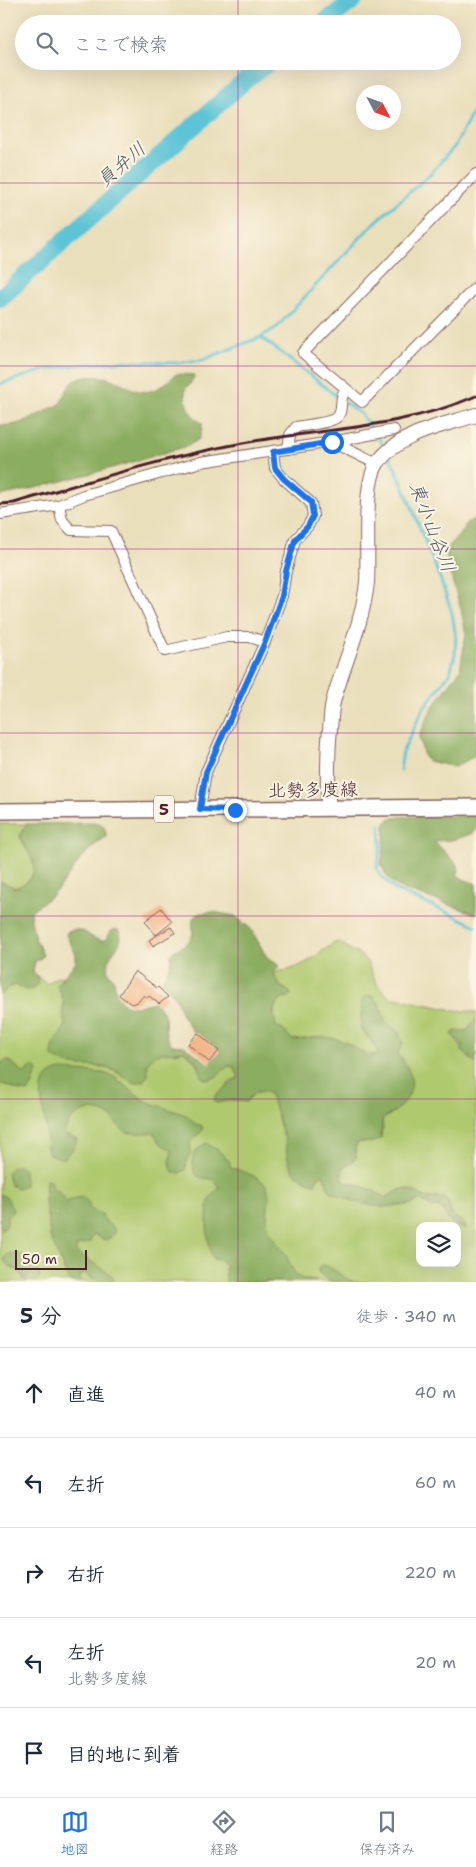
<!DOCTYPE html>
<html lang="ja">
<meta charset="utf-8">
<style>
:root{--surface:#fff;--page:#f2f2f3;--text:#1f2937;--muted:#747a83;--line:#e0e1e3;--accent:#1a73e8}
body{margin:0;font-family:"Shantell Sans","Klee One",sans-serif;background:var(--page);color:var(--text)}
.controls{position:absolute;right:15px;bottom:15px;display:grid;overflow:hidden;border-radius:10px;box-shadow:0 5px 20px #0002}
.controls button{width:45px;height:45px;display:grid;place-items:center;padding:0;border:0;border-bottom:1px solid var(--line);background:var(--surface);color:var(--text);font:25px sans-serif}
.compass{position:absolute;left:356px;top:85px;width:45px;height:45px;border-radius:50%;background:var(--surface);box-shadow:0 5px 20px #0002;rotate:131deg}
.scale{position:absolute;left:15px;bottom:12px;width:72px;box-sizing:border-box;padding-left:5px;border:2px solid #4a1f2b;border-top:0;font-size:14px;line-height:18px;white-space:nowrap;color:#4a1f2b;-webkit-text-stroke:4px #fcf5e5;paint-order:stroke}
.stop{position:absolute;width:15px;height:15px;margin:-11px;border:4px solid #1a73e8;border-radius:50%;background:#fff}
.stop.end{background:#1a73e8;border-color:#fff;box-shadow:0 1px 5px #0008}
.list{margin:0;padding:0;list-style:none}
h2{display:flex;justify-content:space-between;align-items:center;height:65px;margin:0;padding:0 20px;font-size:21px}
h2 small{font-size:16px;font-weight:400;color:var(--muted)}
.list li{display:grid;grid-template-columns:32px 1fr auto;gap:15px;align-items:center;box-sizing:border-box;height:90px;padding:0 20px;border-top:1px solid var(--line)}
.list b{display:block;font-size:19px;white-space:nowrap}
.list p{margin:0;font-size:16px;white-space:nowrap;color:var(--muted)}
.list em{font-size:16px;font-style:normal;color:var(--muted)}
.icon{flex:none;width:28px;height:28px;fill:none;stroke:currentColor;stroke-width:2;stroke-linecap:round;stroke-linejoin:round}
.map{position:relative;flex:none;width:476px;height:1282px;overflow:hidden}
.search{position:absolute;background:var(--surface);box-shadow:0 5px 20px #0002;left:15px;right:15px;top:15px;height:55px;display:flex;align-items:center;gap:12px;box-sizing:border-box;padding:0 18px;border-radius:28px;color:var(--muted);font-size:19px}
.sheet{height:515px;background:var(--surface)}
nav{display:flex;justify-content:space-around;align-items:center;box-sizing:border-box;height:70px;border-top:1px solid var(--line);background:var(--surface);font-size:14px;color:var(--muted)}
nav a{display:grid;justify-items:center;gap:2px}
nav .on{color:var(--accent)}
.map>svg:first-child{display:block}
</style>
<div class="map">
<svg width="476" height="1282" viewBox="0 0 476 1282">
<rect width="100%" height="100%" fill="#fcf5e5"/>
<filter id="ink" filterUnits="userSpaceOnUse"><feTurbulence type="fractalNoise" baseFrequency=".02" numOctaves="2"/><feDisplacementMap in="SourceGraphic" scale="10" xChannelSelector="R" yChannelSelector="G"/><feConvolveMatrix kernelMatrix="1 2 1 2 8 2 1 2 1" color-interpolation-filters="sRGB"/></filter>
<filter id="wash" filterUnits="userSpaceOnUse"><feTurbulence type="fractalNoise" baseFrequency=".0096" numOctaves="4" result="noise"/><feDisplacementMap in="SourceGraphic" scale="20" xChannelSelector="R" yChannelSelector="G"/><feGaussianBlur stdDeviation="1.12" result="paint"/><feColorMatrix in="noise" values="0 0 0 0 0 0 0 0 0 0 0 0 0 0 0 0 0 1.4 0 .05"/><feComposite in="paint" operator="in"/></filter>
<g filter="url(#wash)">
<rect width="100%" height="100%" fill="#eadfbb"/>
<g fill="#afc96e" stroke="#7c744c" fill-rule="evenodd">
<path d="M0,824H27L20,835C23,850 37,857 33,872C30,882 24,884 15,888L2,882H0Z"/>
<path d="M339,942L363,957L367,962L376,982L389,997L454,1010L476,1012V1021H474L467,1031H460L456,1041L476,1064V1282H32L36,1281L25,1255L19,1256L8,1266C18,1269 20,1274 26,1282H29H0V1228H4C11,1219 5,1205 3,1195L0,1194V1083L21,1091L32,1087L33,1078L38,1071L24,1074L9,1060L0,1064V996L9,987L16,985L26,990L37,983V976L46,984L57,977L64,976L60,980L61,995L65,1001L63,1010L65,1028L56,1039L99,1067L113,1070L134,1083L148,1075L147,1064C158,1047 166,1055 184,1051L197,1063L204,1079L217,1076L228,1066L234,1067L239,1077L230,1082L216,1103L233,1100L246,1102C253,1093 259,1089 269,1093C276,1107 278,1121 283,1134C290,1150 283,1164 300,1177C304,1180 311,1182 315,1183L318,1177L323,1174L330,1191L355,1202L382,1207L413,1204L420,1199L443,1209L452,1224L465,1229L452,1215L448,1202L439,1198H427L413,1191L407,1189H402L385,1198C379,1192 354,1183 345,1182L342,1176V1169L356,1158L355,1148L358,1142H373L383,1129L382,1120L395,1111L403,1060L397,1054L399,1032L386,1022L380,1004L362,1000L361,1028L377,1049L378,1054C359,1059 340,1043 321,1038C317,1037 300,1040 293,1040L283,1030L276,1026C271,1006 275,1004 290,992L280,986L272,972C298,972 314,957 334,943ZM420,1226H457V1263H420Z"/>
</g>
<g fill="#8bad61" stroke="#6a6646">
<path d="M176,374L195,375L190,384L185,389C185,405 188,414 202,423V430L199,439L188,446C126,464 64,482 0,496V425C22,428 39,412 59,405C64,398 67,387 73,382C77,378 83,378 88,377C129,371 135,415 176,374Z"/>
<path d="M476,518V755L455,767L428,761L424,757L419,737L431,710L460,670L466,634L461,609L453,583L446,554L449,546L464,530L466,523Z"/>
<path d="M476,816V831C469,835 460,838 452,840C446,841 441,839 435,842L458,865L459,870L457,875L463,879L476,884V914L403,889L393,883L386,875L381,864L384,847L385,824L389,819L400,817Z"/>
<path d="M99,823C105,827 106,830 106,837C82,851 74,871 56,891C49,899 39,904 31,911V921L35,938L43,955L41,958L35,962L33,971L37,976L38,983L33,989L26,990L16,985L9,987L0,996V882H2L15,888C24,884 30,882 33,872C37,857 23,849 20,835L27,824Z"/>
<path d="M213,912L235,916L251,929L266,956L280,966L273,972L280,986L290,992L291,995L277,1002L273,1012L276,1026L283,1030L293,1040C303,1040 312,1037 321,1037C340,1037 354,1046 369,1057L378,1054L377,1049L361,1028L362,999L369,995C381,999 379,1012 386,1021C395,1033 397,1026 403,1044L397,1054C416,1073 417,1094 395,1111C391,1114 386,1116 382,1120L381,1139L373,1142H358L355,1148L356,1158L342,1169V1176L345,1182C354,1183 379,1192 385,1198L402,1189L413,1191L427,1198H445C449,1203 448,1209 451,1214C456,1221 465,1219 466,1229L448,1220L443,1209L436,1207L433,1208L420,1199L413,1204L382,1207L355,1202L330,1191L323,1174L318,1177L315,1183C311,1182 304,1180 300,1177C283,1165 290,1150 283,1134C278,1121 276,1107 269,1093C259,1089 253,1093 246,1102L233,1100L216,1103L214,1100L215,1096L239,1077L234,1067L228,1066L217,1076L208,1080C198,1077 202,1069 197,1062C194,1058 188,1054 184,1051C167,1055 158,1048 147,1064L148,1075L143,1081L134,1083C127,1079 121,1074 114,1070C92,1061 74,1073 52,1056C52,1044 58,1037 65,1027L63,1010L64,1001L57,985L76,962V954L66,935L68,931C87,926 87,939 104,941L113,929L118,930C127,942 112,950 108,961C108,962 108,968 107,970L114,980L117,996L125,1005L136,1007L153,1002C176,1018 157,1028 172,1045L184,1046L209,1064L221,1051L198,1032L194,1033L182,1015L176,999L162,982L170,966L171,954C176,948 186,946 190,940C200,927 179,913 213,912Z"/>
<path d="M474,1021H476V1064L462,1051V1045L452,1035L455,1031H467Z"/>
<path d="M8,1060L24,1073L32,1067L36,1068L38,1071C34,1078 33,1086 28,1092L21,1091L0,1083V1064Z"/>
<path d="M61,1070L104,1073L114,1077L145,1101L186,1115L196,1124L202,1126L203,1130L190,1142L191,1154L188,1158L185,1170L180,1173H174C168,1165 170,1159 172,1150L161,1144L154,1133C145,1132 136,1135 127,1132C119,1129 116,1121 110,1116C92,1104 68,1112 64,1134L77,1139L73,1149L63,1159L49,1154C45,1147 47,1136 46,1127C43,1106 32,1076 61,1070Z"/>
<path d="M206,1143L218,1150L230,1162V1167C239,1170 260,1177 265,1184C272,1193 267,1207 267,1218C267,1233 275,1240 284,1252C290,1260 290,1271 299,1277C305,1281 312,1279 318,1282H226L225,1266L222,1261L213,1259C207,1245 204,1210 211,1196C213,1193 217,1191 220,1188C209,1173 209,1182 199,1177C193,1175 192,1159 194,1154C197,1149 202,1146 206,1143Z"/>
<path d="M19,1166L22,1167L24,1171L25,1185L18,1188L10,1185L7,1173L11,1168Z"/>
<path d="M46,1179L50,1181L54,1189L59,1191L66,1202L76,1198L83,1197L88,1202L90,1209L101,1214L106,1222L114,1228L115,1233L110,1238L105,1240L94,1234L89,1243L78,1245L75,1251L109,1273L113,1277L114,1282H100L84,1273L79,1276L80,1282H69L50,1236L45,1199Z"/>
<path d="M0,1194L7,1198L13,1210L11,1214L7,1216V1224L4,1228H0Z"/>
<path d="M8,1254C25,1252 35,1261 40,1277L36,1281L26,1282C24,1278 22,1274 19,1271C12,1266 6,1267 4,1258Z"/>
<path d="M323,1265C335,1267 344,1281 358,1282L329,1281L318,1272L319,1267Z"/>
</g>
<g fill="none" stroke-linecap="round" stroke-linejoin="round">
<g stroke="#5bc4d6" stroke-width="3">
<path d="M261,337L339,398"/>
<path d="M0,384L44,370L79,365L125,361L176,363L202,360L261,337L277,327L371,226L430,174L455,146L476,106"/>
<path d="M344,402L361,414L373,431"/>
<path d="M377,436L386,449"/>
<path d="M389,455L402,483L440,578L452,613L456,637L455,654L450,673L423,709L403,751L400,771"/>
<path d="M380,825L381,846L377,865L378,872L382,877L397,891L442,910L476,926"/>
</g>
<g stroke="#5bc4d6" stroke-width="18">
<path d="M322,24L354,0"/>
<path d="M0,298L250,76L271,61"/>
</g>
</g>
<g id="blocks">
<g fill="#f2ab79">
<path d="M161,908L172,922L156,935L145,921Z"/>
<path d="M171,927L175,933L153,946L149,940Z"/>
<path d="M135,971L157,988L158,987L168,997L159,1004L149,996L147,998L144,995L138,1002L131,1004L119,995Z"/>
<path d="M198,1033L219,1051L209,1062L188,1044Z"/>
</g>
</g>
</g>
<g filter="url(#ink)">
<use href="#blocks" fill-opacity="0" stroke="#82625d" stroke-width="1"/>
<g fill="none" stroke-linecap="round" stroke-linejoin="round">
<defs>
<g id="street">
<path d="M476,174L303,353L362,402L476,287"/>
<path d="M332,442L394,430"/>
<path d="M288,449L290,435L296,427C305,425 335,423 339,415C343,407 339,396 346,389"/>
<path d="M59,505L62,520L71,530L111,531L165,651L227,637H250L265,642"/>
<path d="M0,514L59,505L84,495L201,462L332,442L377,464"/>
<path d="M200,809L206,772L265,642L282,596L286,571L295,540L308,526L313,516L311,503L284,479L275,468L273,451"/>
</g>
<path id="secondary" d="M328,808C328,782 327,755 330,729C331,720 331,711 333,702C344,662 363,623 367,582C369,553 362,484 378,462C401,432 442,426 476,415"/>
<path id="primary" d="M0,811L476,807"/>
</defs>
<use href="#street" stroke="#82625d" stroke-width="12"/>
<use href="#secondary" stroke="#82625d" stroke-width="16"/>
<use href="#primary" stroke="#82625d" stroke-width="18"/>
<use href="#street" stroke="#fff" stroke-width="10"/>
<use href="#secondary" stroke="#fff" stroke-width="14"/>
<use href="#primary" stroke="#fff" stroke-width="15"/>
<path stroke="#4a1f2b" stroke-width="3" d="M0,504L14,503C88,482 162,458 238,444C317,429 401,429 476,396"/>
</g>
</g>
<g fill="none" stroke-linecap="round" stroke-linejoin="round" filter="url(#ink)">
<path stroke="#1a73e8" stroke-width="6" d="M235,810L200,809L206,772L265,642L282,596L286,571L295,540L308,526L313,516L311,502L284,479L275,468L273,452L332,442"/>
</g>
<path fill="none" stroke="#b5179e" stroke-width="1" stroke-opacity="0.55" d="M238,0V24M238,61V1282M0,183H476M0,366H476M0,549H476M0,733H476M0,916H476M0,1099H476"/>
<g text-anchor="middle" stroke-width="4" stroke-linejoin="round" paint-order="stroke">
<rect fill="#fcf5e5" stroke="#7f5f63" stroke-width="1" x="154" y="795.5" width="20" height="27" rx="4"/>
<g font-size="16" font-weight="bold" fill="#4a1f2b">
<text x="164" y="815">5</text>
</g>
<g font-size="18" fill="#4a1f2b" stroke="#fcf5e5">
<text transform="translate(313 790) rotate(-1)" y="6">北勢多度線</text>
</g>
<g font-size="19" font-style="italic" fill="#505967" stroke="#fcf5e5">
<text transform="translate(121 164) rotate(-41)" y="7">員弁川</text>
<text transform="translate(433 527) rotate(69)" y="7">東小山谷川</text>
</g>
</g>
</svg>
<div class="controls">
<button><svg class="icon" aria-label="layers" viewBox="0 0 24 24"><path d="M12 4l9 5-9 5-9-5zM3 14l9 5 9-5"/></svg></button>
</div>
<svg class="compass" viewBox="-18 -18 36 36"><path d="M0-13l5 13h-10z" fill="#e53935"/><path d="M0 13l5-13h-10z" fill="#747a83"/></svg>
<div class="scale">50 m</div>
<div class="stop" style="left:332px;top:442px"></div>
<div class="stop end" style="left:235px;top:810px"></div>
<div class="search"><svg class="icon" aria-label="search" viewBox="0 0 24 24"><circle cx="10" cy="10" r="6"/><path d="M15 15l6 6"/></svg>ここで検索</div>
</div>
<section class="sheet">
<h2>5 分<small>徒歩 · 340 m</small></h2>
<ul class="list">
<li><svg class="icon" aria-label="ahead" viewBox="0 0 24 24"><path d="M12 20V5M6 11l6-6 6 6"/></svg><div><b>直進</b></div><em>40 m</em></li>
<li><svg class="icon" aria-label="left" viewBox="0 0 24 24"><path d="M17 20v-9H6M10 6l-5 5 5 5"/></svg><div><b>左折</b></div><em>60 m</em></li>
<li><svg class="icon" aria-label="right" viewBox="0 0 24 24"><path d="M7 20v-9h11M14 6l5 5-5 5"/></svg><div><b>右折</b></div><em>220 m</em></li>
<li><svg class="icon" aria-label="left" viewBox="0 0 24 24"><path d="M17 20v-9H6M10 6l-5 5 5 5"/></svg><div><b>左折</b><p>北勢多度線</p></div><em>20 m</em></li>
<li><svg class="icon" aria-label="arrive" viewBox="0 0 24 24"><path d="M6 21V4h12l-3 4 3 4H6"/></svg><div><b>目的地に到着</b></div></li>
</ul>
</section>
<nav>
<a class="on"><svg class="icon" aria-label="map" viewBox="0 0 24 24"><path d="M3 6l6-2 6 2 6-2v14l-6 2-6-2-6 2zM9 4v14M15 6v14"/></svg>地図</a>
<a><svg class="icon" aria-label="directions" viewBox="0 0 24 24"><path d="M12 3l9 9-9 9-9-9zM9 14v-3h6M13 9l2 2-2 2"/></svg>経路</a>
<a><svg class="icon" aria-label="saved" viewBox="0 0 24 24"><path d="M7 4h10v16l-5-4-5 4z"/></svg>保存済み</a>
</nav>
